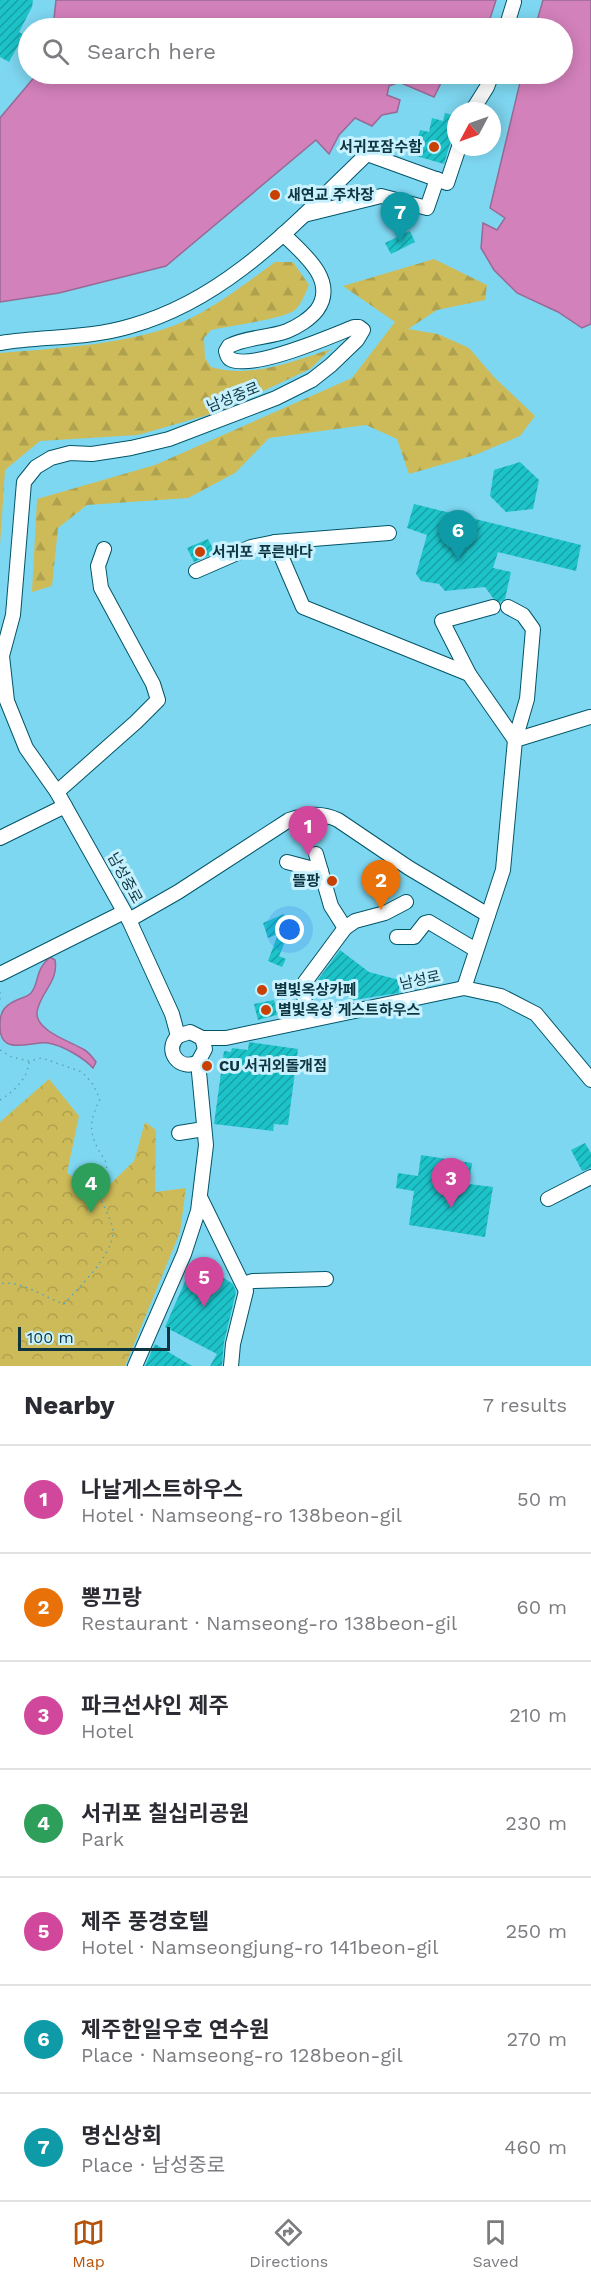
<!DOCTYPE html>
<meta charset="utf-8">
<style>
:root{--surface:#fff;--page:#f2f2f3;--text:#2b2b33;--muted:#7c7c81;--line:#e1e1e2;--accent:#b45309}
body{margin:0;font-family:"Work Sans","Noto Sans KR",sans-serif;background:var(--page);color:var(--text)}
.compass{position:absolute;left:447px;top:102px;width:54px;height:54px;border-radius:50%;background:var(--surface);box-shadow:0 3px 15px #0003;rotate:229deg}
.scale{position:absolute;left:18px;bottom:15px;width:152px;box-sizing:border-box;padding-left:6px;border:3px solid #0e353f;border-top:0;font-size:16px;line-height:21px;white-space:nowrap;color:#0e353f;-webkit-text-stroke:4px #c7f1fe;paint-order:stroke}
.you{position:absolute;left:290px;top:930px;width:21px;height:21px;margin:-15px;border:4px solid #fff;border-radius:50%;background:#1a73e8;box-shadow:0 0 0 9px #1a73e833}
.badge{display:grid;place-items:center;width:39px;height:39px;border-radius:50%;background:var(--accent);color:#fff;font-size:20px;font-weight:700}
.pin{position:absolute;translate:-50% -50px;filter:drop-shadow(0 2px 3px #0008)}
.pin::after{content:'';position:absolute;top:32px;width:21px;height:18px;background:inherit;clip-path:polygon(0 0,100% 0,50% 100%)}
.list{margin:0;padding:0;list-style:none}
h2{display:flex;justify-content:space-between;align-items:center;height:78px;margin:0;padding:0 24px;font-size:26px}
h2 small{font-size:20px;font-weight:400;color:var(--muted)}
.list li{display:grid;grid-template-columns:39px 1fr auto;gap:18px;align-items:center;box-sizing:border-box;height:108px;padding:0 24px;border-top:2px solid var(--line)}
.list b{display:block;font-size:22px;white-space:nowrap}
.list p{margin:0;font-size:20px;white-space:nowrap;color:var(--muted)}
.list em{font-size:20px;font-style:normal;color:var(--muted)}
.icon{flex:none;width:33px;height:33px;fill:none;stroke:currentColor;stroke-width:2;stroke-linecap:round;stroke-linejoin:round}
.map{position:relative;flex:none;width:591px;height:1366px;overflow:hidden}
.search{position:absolute;background:var(--surface);box-shadow:0 3px 15px #0003;left:18px;right:18px;top:18px;height:66px;display:flex;align-items:center;gap:15px;box-sizing:border-box;padding:0 21px;border-radius:33px;color:var(--muted);font-size:22px}
.sheet{height:834px;background:var(--surface)}
nav{display:flex;justify-content:space-around;align-items:center;box-sizing:border-box;height:84px;border-top:2px solid var(--line);background:var(--surface);font-size:16px;color:var(--muted)}
nav a{display:grid;justify-items:center;gap:3px}
nav .on{color:var(--accent)}
.map>svg:first-child{display:block}
</style>
<div class="map">
<svg width="591" height="1366" viewBox="0 0 591 1366">
<defs>
<pattern id="forest-firs" width="22" height="20" patternUnits="userSpaceOnUse" patternTransform="scale(1.5)"><rect width="22" height="20" fill="#cdbb59"/><path d="M5 1l3.5 6h-7zM16 11l3.5 6h-7z" fill="#afa14e"/></pattern>
<pattern id="park-crowns" width="20" height="18" patternUnits="userSpaceOnUse" patternTransform="scale(1.5)"><rect width="20" height="18" fill="#cdbb59"/><path d="M2 6a3 3 0 1 1 6 0M12 15a3 3 0 1 1 6 0" fill="none" stroke="#afa14e"/></pattern>
<pattern id="building-hatch" width="6" height="6" patternUnits="userSpaceOnUse" patternTransform="scale(1.5)"><rect width="6" height="6" fill="#1cc4ca"/><path d="M-1 1l2-2M0 6l6-6M5 7l2-2" fill="none" stroke="#17a0a5"/></pattern>
</defs>
<rect width="100%" height="100%" fill="#7ed7f1"/>
<g fill="url(#forest-firs)">
<path d="M434,259L487,285L485,300L437,310L408,329L438,334L469,348L494,377L535,416L520,436L475,455L409,474L397,439L366,425L269,438L235,473L188,498L87,505L58,528L52,586L32,592L37,499L155,465L352,378L395,322L343,286Z"/>
<path d="M275,262H293L309,285C305,294 302,303 295,310C284,319 228,326 211,330L204,338L205,358L211,367C251,379 294,361 331,349L310,369L218,412L138,435L40,441L5,470L0,545V353C59,348 143,344 195,316C223,301 249,281 275,262Z"/>
</g>
<path fill="url(#park-crowns)" d="M49,1079L79,1116L67,1173L100,1194L134,1161L145,1122L156,1130L155,1192L186,1188L180,1232L125,1366H0V1122Z"/>
<g fill="#d381bb" stroke="#986a96" stroke-width="1.5">
<path d="M56,0H496L487,28H53Z"/>
<path d="M543,0H591V324L582,328L558,312L517,293L494,270L481,248L483,223L497,230L505,218L490,208L522,74H562V28H535Z"/>
<path d="M37,74H450L444,77L434,97L399,82L389,86L387,95L400,100L397,112L382,115L372,126L355,118L339,135L329,154L316,140L166,266L59,293L0,302V118Z"/>
<path d="M50,957L55,960C59,982 40,992 37,1012C35,1031 72,1042 83,1049C89,1052 93,1058 96,1062L93,1068C84,1058 62,1045 48,1043C32,1041 0,1057 0,1027C0,1020 0,1015 4,1009C13,998 26,999 31,993C40,982 34,971 50,957Z"/>
</g>
<g fill="url(#building-hatch)">
<path d="M0,0H33L32,7L19,32L24,35L9,62L0,57Z"/>
<path d="M445,113L456,116V136L450,144L444,164L413,155L420,130L429,132L432,118L443,121Z"/>
<path d="M410,231L415,242L391,254L385,243Z"/>
<path d="M520,462L539,480L533,509L506,512L490,496L494,470Z"/>
<path d="M414,504L581,545L576,571L498,552L493,568L511,572L505,599L500,602L493,598L485,587L445,591L439,584L421,581L416,574L427,535L407,528Z"/>
<path d="M208,539L214,551L209,553L210,555L194,562L187,548Z"/>
<path d="M284,914L290,930L279,956L286,959L282,967L268,961L278,934L268,938L263,923Z"/>
<path d="M340,950L369,972L399,980V993L354,1000L317,981Z"/>
<path d="M274,1000L277,1015L258,1020L254,1004Z"/>
<path d="M249,1042L298,1049L288,1125L274,1124L273,1131L214,1124L224,1051L231,1052L232,1048L248,1050Z"/>
<path d="M585,1143L591,1153V1168L582,1171L571,1150Z"/>
<path d="M421,1155L472,1163L469,1184L493,1187L485,1237L409,1225L414,1191L396,1188L398,1173L418,1176Z"/>
<path d="M195,1259L233,1284L236,1292L224,1342L222,1366H210L217,1354L165,1327Z"/>
<path d="M155,1344L192,1366H145Z"/>
</g>
<g fill="none" stroke-linecap="round" stroke-linejoin="round">
<defs>
<g id="minor">
<path d="M506,28L514,2"/>
<path d="M472,111L487,87L492,74"/>
<path d="M304,215L381,196L427,208L437,179"/>
<path d="M0,343C43,336 88,339 131,326C228,299 296,222 367,154L447,183L459,147"/>
<path d="M275,542L389,533"/>
<path d="M196,571L251,547L275,542L303,607L469,674L515,740"/>
<path d="M469,674L442,621L493,607"/>
<path d="M515,740L590,717"/>
<path d="M57,792L136,722L158,700L153,684L101,588L98,566L104,549"/>
<path d="M0,838L65,806"/>
<path d="M316,854L331,906L345,928"/>
<path d="M287,862L321,871"/>
<path d="M129,920L178,892L289,820C307,814 321,812 338,820L409,868L488,915"/>
<path d="M397,937H414L425,923L429,922L476,950"/>
<path d="M0,974L124,912"/>
<path d="M464,988L503,870L515,740L527,699L533,629L523,615L508,607"/>
<path d="M304,1021L305,982L345,928L355,921L385,913L406,902"/>
<path d="M178,1036L190,1032L202,1038L205,1049L198,1062"/>
<path d="M202,1038H226L464,988L501,996L536,1014L591,1080"/>
<path d="M198,1062C180,1072 163,1051 178,1036L172,1014L129,920L57,792L26,748L7,701L2,656L13,615L24,482L36,467L51,458L70,453L92,454L131,448L169,439L276,398L312,380L331,365L357,340L363,330L359,327H354C331,336 252,371 230,359C227,357 227,354 226,351L229,346C246,337 268,338 287,331C297,327 310,319 317,310C338,281 303,253 283,234"/>
<path d="M179,1133L204,1129"/>
<path d="M200,1197L246,1291L233,1344L231,1366"/>
<path d="M548,1199L591,1177"/>
<path d="M243,1284L253,1281L326,1279"/>
<path d="M135,1366L184,1254L198,1211L206,1145L198,1062"/>
</g>
</defs>
<use href="#minor" stroke="#025567" stroke-width="16"/>
<g stroke="#5aa4b9" stroke-width="1.5" stroke-dasharray="1.5 4.5" stroke-linecap="butt">
<path d="M0,992V1001"/>
<path d="M0,1050L12,1057L29,1061L42,1058L82,1072L92,1083L100,1099C90,1120 88,1130 99,1151C101,1155 105,1159 106,1163C109,1175 98,1182 100,1194C102,1207 113,1219 113,1233C112,1256 79,1287 64,1304C45,1298 20,1279 0,1284"/>
<path d="M0,1100C14,1091 27,1080 29,1062"/>
</g>
<use href="#minor" stroke="#fff" stroke-width="14"/>
</g>
<g fill="#c84103" stroke="#c7f1fe" stroke-width="2">
<circle cx="434" cy="147" r="6"/>
<circle cx="275" cy="195" r="6"/>
<circle cx="200" cy="552" r="6"/>
<circle cx="332" cy="881" r="6"/>
<circle cx="262" cy="990" r="6"/>
<circle cx="266" cy="1010" r="6"/>
<circle cx="207" cy="1066" r="6"/>
</g>
<g text-anchor="middle" stroke-width="6" stroke-linejoin="round" paint-order="stroke">
<g font-size="15" font-weight="bold" fill="#0e353f" stroke="#c7f1fe" text-anchor="start">
<text x="422" y="152" text-anchor="end">서귀포잠수함</text>
<text x="287" y="200">새연교 주차장</text>
<text x="212" y="557">서귀포 푸른바다</text>
<text x="320" y="886" text-anchor="end">뜰팡</text>
<text x="274" y="995">별빛옥상카페</text>
<text x="278" y="1015">별빛옥상 게스트하우스</text>
<text x="219" y="1071">CU 서귀외돌개점</text>
</g>
<g font-size="15" fill="#0e353f" stroke="#c7f1fe">
<text transform="translate(233 397) rotate(-22)" y="5">남성중로</text>
<text transform="translate(125 878) rotate(61)" y="5">남성중로</text>
<text transform="translate(420 980) rotate(-12)" y="5">남성로</text>
</g>
</g>
</svg>
<svg class="compass" viewBox="-18 -18 36 36"><path d="M0-13l5 13h-10z" fill="#e53935"/><path d="M0 13l5-13h-10z" fill="#7c7c81"/></svg>
<div class="scale">100 m</div>
<div class="you"></div>
<div class="pin badge" style="left:308px;top:856px;background:#d1479c">1</div>
<div class="pin badge" style="left:381px;top:910px;background:#e8710a">2</div>
<div class="pin badge" style="left:451px;top:1208px;background:#d1479c">3</div>
<div class="pin badge" style="left:91px;top:1213px;background:#2e9e5b">4</div>
<div class="pin badge" style="left:204px;top:1307px;background:#d1479c">5</div>
<div class="pin badge" style="left:458px;top:560px;background:#0f9aa8">6</div>
<div class="pin badge" style="left:400px;top:242px;background:#0f9aa8">7</div>
<div class="search"><svg class="icon" aria-label="search" viewBox="0 0 24 24"><circle cx="10" cy="10" r="6"/><path d="M15 15l6 6"/></svg>Search here</div>
</div>
<section class="sheet">
<h2>Nearby<small>7 results</small></h2>
<ul class="list">
<li><span class="badge" style="background:#d1479c">1</span><div><b>나날게스트하우스</b><p>Hotel · Namseong-ro 138beon-gil</p></div><em>50 m</em></li>
<li><span class="badge" style="background:#e8710a">2</span><div><b>뽕끄랑</b><p>Restaurant · Namseong-ro 138beon-gil</p></div><em>60 m</em></li>
<li><span class="badge" style="background:#d1479c">3</span><div><b>파크선샤인 제주</b><p>Hotel</p></div><em>210 m</em></li>
<li><span class="badge" style="background:#2e9e5b">4</span><div><b>서귀포 칠십리공원</b><p>Park</p></div><em>230 m</em></li>
<li><span class="badge" style="background:#d1479c">5</span><div><b>제주 풍경호텔</b><p>Hotel · Namseongjung-ro 141beon-gil</p></div><em>250 m</em></li>
<li><span class="badge" style="background:#0f9aa8">6</span><div><b>제주한일우호 연수원</b><p>Place · Namseong-ro 128beon-gil</p></div><em>270 m</em></li>
<li><span class="badge" style="background:#0f9aa8">7</span><div><b>명신상회</b><p>Place · 남성중로</p></div><em>460 m</em></li>
</ul>
</section>
<nav>
<a class="on"><svg class="icon" aria-label="map" viewBox="0 0 24 24"><path d="M3 6l6-2 6 2 6-2v14l-6 2-6-2-6 2zM9 4v14M15 6v14"/></svg>Map</a>
<a><svg class="icon" aria-label="directions" viewBox="0 0 24 24"><path d="M12 3l9 9-9 9-9-9zM9 14v-3h6M13 9l2 2-2 2"/></svg>Directions</a>
<a><svg class="icon" aria-label="saved" viewBox="0 0 24 24"><path d="M7 4h10v16l-5-4-5 4z"/></svg>Saved</a>
</nav>
